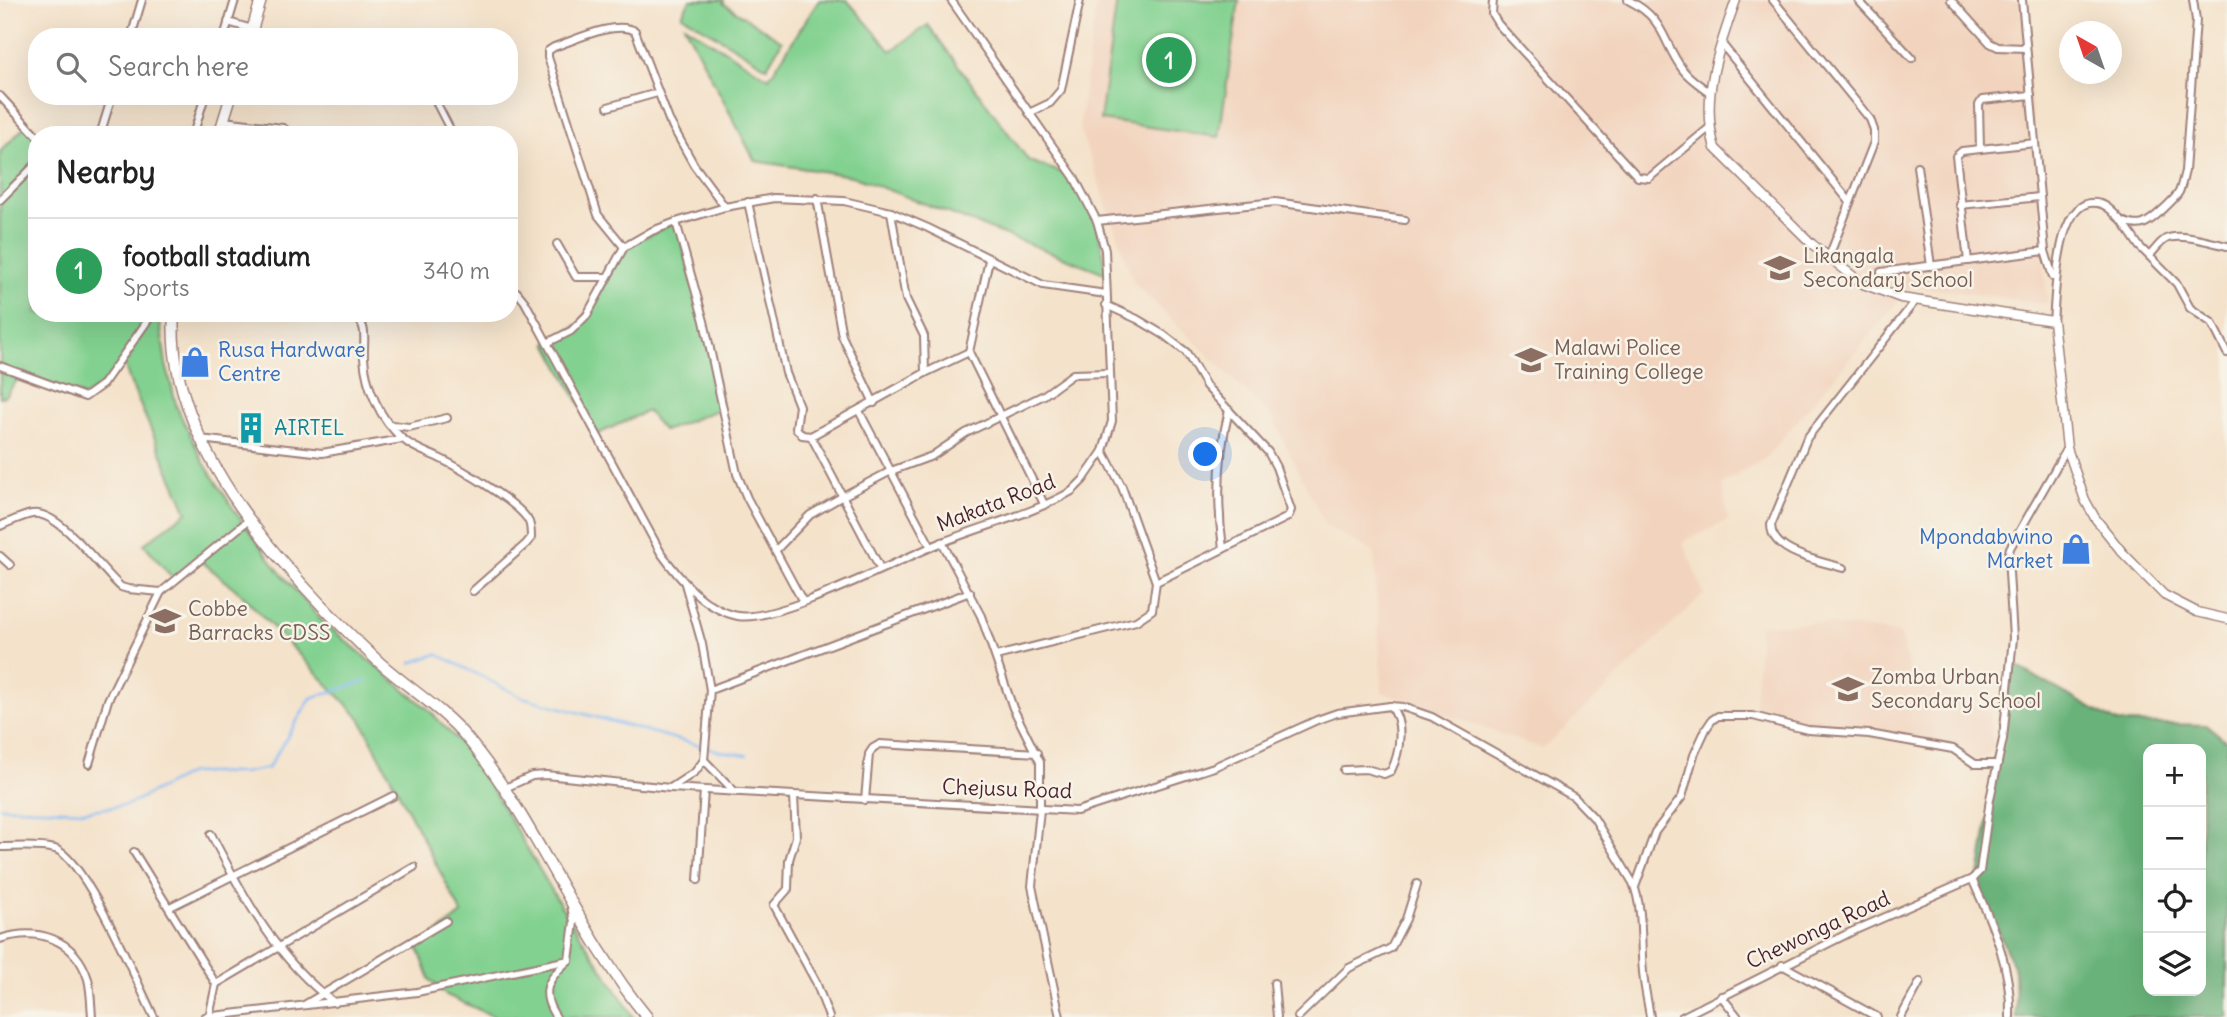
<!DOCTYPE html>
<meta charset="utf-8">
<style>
:root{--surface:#fff;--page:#f2f2f2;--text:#222;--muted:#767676;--line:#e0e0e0;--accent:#d1495b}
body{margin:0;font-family:Delius,sans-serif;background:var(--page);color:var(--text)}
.controls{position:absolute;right:21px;bottom:21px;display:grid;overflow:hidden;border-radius:14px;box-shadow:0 7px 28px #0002}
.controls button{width:63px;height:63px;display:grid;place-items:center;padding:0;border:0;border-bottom:2px solid var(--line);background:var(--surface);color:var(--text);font:35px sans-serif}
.compass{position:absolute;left:2059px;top:21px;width:63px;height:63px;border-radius:50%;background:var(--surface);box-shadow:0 7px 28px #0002;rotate:320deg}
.you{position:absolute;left:1206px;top:455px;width:24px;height:24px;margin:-18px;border:5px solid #fff;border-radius:50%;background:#1a73e8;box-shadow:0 0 0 10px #1a73e833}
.badge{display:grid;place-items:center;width:46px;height:46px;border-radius:50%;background:var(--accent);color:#fff;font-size:23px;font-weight:700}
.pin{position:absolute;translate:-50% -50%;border:4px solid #fff;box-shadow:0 2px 7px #0006}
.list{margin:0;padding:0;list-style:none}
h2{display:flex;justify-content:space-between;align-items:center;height:91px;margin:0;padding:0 28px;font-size:30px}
h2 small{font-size:23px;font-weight:400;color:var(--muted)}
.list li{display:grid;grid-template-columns:46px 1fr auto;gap:21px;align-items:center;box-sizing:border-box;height:105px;padding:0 28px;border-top:2px solid var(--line)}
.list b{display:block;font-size:26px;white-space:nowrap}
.list p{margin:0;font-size:23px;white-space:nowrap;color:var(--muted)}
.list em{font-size:23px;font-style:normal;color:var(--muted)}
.icon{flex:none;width:38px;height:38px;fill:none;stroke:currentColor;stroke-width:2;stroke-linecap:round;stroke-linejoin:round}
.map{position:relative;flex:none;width:2227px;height:1017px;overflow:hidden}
.search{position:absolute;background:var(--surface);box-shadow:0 7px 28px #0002;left:28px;top:28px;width:490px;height:77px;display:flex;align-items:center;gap:18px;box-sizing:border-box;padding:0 24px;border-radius:28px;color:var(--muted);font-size:26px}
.panel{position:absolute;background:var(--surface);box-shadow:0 7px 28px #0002;left:28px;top:126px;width:490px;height:196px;border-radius:28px}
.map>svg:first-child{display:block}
</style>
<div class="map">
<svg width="2227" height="1017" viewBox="0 0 2227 1017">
<rect width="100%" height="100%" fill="#f7f3e8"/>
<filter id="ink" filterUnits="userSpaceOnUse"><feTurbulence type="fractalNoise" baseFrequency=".0143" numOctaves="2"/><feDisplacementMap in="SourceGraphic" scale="14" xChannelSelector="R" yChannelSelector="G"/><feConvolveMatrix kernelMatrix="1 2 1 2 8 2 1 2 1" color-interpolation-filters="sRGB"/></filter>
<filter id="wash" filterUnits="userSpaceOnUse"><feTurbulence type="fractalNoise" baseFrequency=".00686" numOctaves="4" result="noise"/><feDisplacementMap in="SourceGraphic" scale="28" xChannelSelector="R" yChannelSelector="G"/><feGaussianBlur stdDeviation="1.57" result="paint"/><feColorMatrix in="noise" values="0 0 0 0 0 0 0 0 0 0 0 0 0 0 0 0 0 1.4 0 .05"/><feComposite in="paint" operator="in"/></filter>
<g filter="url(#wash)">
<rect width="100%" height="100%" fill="#f4e2ca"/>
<g fill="#f2d4be">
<path d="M1097,0H2023L2047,304L1911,286L1766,458L1722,484L1728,520L1683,542L1704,594L1543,749L1382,692L1374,552L1326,526L1272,417L1134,283L1079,127Z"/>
<path d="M1816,623L1900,633L1910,674L1990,713L1993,749L1981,761L1937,745L1879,730L1804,724L1757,712L1755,704L1760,625Z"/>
</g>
<g fill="#82d190" stroke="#66785e" stroke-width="2">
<path d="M690,0H724L723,3L782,41L767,67L682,15Z"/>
<path d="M819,0H847L891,51L928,25L1029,161L1074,177L1097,221L1107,274L852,176L755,161L684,25L769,78Z"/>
<path d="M1117,0H1239L1219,137L1100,120Z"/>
<path d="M26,125L37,136V313H162L160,323L166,364L177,408L204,463L235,511L278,570L321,620L428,709L474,758L561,906L634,1017H495L446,995L430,980L418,948L462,914L360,718L239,592L201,561L175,581L144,544L187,512L131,384L124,364L103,384L85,397L23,373L5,396L0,397V152Z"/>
<path d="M676,222L704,321L722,408L664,431L647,411L596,435L547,343L580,324L624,247Z"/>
</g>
<path fill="#69b37a" stroke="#5a6952" stroke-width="2" fill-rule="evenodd" d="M2013,664L2118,723L2207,725L2227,742V1017H2016L2015,971L1978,883ZM2148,749H2201V991H2148Z"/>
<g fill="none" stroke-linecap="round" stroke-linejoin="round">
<g stroke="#85bcf5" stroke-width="2.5">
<path d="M411,663L437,654L522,697L720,751L747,755"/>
<path d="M0,807L85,811L127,805L190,773H243L268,768L311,698L366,681"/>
</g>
</g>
</g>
<g filter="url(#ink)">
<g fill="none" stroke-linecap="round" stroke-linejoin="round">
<defs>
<g id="minor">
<path d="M1493,0L1492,14L1498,24L1638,177L1649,178L1709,128"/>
<path d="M1628,0C1666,19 1662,42 1683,70C1690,79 1700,85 1709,92"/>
<path d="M1773,0L1870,119L1874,130V142L1828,259"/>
<path d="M1858,0L1912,58"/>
<path d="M1951,0L1990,43L1998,47L2026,48"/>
<path d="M2022,0L2045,251L2053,277"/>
<path d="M228,22L252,29"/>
<path d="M131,37L142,0"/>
<path d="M224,37L235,0"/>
<path d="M1721,43L1850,202"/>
<path d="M0,96L37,136"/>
<path d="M437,104L453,135"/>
<path d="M608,107L657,93"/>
<path d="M1029,113L1050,103L1061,90L1080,0"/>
<path d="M223,121L283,128L293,135"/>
<path d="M100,135L112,96"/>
<path d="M193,135L205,96"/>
<path d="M1980,149L1979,105L1982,100L2031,95"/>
<path d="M1917,166L1931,266"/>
<path d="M817,198L842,336L874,403"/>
<path d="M0,200L37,163"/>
<path d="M748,202L786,373L799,406L796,428L802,435L811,436L925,373L969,352"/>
<path d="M1960,205L2040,197"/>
<path d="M891,212L906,299L924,336L925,373"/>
<path d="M1097,221L1275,202L1405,220"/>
<path d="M2122,221L2139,246L2177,284L2190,308L2212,323L2227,353"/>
<path d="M676,222L704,321L737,474L747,498L803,602"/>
<path d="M557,244L576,277H607"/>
<path d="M624,247L598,215L548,57V51L554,47C575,40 615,20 635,31L669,120L694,165L725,207"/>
<path d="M2150,255C2155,250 2160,242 2166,239C2179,232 2213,243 2227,246"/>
<path d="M989,260L969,352L1044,504"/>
<path d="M1968,261L1956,156L1962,151L2035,143"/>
<path d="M1881,272L2045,251"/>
<path d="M509,289L517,292L525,302L661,553C679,578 705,610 738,616C777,623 900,559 943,542C985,525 1033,514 1072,491L1083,480L1103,451L1112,421L1105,250L1097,221L1074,177L951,0"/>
<path d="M1106,305L1137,319L1164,335L1186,352L1206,386L1268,452L1276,467L1291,510L1288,517L1156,582"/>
<path d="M354,313C369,329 363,338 364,358C366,387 380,420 403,439C414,449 429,453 441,459C460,468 521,504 529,522C531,527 531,532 531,538L526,544L473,591"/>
<path d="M2053,321C2056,296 2055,190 2101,204C2111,207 2115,216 2122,221C2128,224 2137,226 2143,224C2152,221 2175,199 2179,192C2182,185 2183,178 2185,171L2196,20L2193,0"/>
<path d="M547,343L571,331L587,315L624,247L652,231L676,222L725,207L774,198L844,201L891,212L928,228L1043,285L1106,294"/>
<path d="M0,366L85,397L103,384L153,313"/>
<path d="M859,411L931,547"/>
<path d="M391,425L409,427L447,418"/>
<path d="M811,436L880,568"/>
<path d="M200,439L322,453L402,439"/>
<path d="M0,526C10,522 21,516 32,514C59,509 101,570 121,587L128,589L161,592"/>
<path d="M942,542L981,616L1013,708L1040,762V810L1032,886L1060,1017"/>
<path d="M1223,549C1217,504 1218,454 1229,410"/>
<path d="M776,550L810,515L843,496L891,471L932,456L966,433L1044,395L1073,374L1109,373"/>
<path d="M0,556L10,565"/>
<path d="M1843,568C1820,561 1771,553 1771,525L1807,438L1916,300"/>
<path d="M685,584L702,644L710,690"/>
<path d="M996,656L1136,621L1152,610L1156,582L1122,487L1103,451"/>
<path d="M704,760L735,792"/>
<path d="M89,764L108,700L161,592L250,519"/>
<path d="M1344,770L1366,769L1384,774L1391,771C1400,753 1405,721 1390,706"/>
<path d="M672,787L695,772L704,760L710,690L970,592"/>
<path d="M505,788L532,776L546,775L670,788L1077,811L1214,767L1317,720L1337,713L1390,706L1403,707L1432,717L1574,797L1594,818L1633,883C1644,911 1640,943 1643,972C1644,987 1648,1002 1650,1017"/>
<path d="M794,796L796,837L789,860L788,889L774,905L816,982L829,1017"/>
<path d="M865,800L869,754L873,748L880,744L1037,753"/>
<path d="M211,834C243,896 277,961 335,1003"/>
<path d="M0,847C17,847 38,845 55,849C85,858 138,985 154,1017"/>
<path d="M134,852L216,984L209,1017"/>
<path d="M1972,879C1992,923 2012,967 2010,1017"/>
<path d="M698,880L704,790"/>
<path d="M1635,887L1655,832L1682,797L1694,755L1706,729L1712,720L1718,716H1753L1808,730L1869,734L1953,749L1975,764H1998"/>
<path d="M170,907L393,796"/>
<path d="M0,939C37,927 75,938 88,979C91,991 91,1005 92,1017"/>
<path d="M1782,965L1877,1017"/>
<path d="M1274,983L1277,1017"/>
<path d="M216,984L414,867"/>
<path d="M1721,996L1738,1017"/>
<path d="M304,1005L446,921"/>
<path d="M205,1017L417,992L569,960"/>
<path d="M556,1017C539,992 548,978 569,960L574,922L571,906"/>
<path d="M1298,1017L1349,968L1391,948L1406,919L1417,884"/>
<path d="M1682,1017L1851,932L1972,879L1980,871L1990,799L2003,739L2013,638L2008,556L2010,548L2067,448"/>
<path d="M1901,1017L1920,982"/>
</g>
<path id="tertiary" d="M1736,0C1719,48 1700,97 1715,148L1812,244L1863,284L1901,298L2053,321L2067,448L2085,500L2095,518L2122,552L2164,595L2197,612L2227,619"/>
<g id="trunk">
<path d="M250,37L261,0"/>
<path d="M219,135L231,96"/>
<path d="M174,313C164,444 290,579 379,662C408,688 442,708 467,738C538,823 576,931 647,1017"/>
</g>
</defs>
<use href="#minor" stroke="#9f807a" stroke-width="10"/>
<use href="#tertiary" stroke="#9f807a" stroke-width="11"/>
<use href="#trunk" stroke="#9f807a" stroke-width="13"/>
<use href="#minor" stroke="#fff" stroke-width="6"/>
<use href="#tertiary" stroke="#fff" stroke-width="8"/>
<use href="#trunk" stroke="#fff" stroke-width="10"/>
</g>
</g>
<defs>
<symbol id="school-bare" viewBox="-9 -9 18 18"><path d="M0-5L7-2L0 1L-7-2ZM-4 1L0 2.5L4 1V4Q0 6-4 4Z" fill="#8d6e63" stroke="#f7f3e8" stroke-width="2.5" paint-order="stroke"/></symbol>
<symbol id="university-bare" viewBox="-9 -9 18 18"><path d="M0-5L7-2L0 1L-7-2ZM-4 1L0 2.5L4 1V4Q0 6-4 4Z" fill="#8d6e63" stroke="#f7f3e8" stroke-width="2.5" paint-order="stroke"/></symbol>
<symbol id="shop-bare" viewBox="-9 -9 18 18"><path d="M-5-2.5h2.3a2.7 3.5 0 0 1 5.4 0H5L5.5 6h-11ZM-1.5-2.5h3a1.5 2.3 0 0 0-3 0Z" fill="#3f7fe0" stroke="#f7f3e8" stroke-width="2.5" paint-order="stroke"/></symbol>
<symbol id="building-bare" viewBox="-9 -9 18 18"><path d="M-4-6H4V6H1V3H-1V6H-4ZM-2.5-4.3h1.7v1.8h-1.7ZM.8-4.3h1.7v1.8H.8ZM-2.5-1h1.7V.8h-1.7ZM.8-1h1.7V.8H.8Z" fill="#0f9aa8" stroke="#f7f3e8" stroke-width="2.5" paint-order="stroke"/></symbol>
</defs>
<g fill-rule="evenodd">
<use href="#school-bare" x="1758" y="246" width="44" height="44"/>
<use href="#university-bare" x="1509" y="338" width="44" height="44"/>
<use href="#shop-bare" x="173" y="340" width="44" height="44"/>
<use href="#building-bare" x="229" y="406" width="44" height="44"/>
<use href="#shop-bare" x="2054" y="527" width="44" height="44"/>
<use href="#school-bare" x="143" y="599" width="44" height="44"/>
<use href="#school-bare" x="1826" y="667" width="44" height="44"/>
</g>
<g text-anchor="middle" stroke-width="5" stroke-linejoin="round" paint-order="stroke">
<g font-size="21" fill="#785e54" stroke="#f7f3e8" text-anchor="start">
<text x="1803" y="263">Likangala<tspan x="1803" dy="24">Secondary School</tspan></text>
<text x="1554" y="355">Malawi Police<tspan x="1554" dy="24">Training College</tspan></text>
<text x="188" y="616">Cobbe<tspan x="188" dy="24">Barracks CDSS</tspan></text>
<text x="1871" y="684">Zomba Urban<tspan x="1871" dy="24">Secondary School</tspan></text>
</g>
<g font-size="21" fill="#366cbe" stroke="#f7f3e8" text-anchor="start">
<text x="218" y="357">Rusa Hardware<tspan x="218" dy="24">Centre</tspan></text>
<text x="2053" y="544" text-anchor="end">Mpondabwino<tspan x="2053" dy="24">Market</tspan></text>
</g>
<g font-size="21" fill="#0d838f" stroke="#f7f3e8" text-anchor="start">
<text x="274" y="435">AIRTEL</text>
</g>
<g font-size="21" fill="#4a1f2b" stroke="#f7f3e8">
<text transform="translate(996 503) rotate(-21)" y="7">Makata Road</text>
<text transform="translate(1007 789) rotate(2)" y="7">Chejusu Road</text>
<text transform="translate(1818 930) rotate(-25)" y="7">Chewonga Road</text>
</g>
</g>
</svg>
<div class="controls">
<button>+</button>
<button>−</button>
<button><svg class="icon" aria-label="locate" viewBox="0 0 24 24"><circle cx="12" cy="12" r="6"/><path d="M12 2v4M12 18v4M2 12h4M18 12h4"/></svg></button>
<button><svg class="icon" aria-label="layers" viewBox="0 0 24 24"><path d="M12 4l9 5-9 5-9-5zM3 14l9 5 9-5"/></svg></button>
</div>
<svg class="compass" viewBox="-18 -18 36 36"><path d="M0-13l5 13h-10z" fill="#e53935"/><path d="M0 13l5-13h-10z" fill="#767676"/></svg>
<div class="you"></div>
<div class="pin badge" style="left:1169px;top:60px;background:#2e9e5b">1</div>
<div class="search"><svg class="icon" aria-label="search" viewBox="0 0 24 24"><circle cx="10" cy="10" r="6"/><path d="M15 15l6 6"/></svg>Search here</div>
<section class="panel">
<h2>Nearby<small></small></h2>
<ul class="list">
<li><span class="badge" style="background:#2e9e5b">1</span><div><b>football stadium</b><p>Sports</p></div><em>340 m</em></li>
</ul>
</section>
</div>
